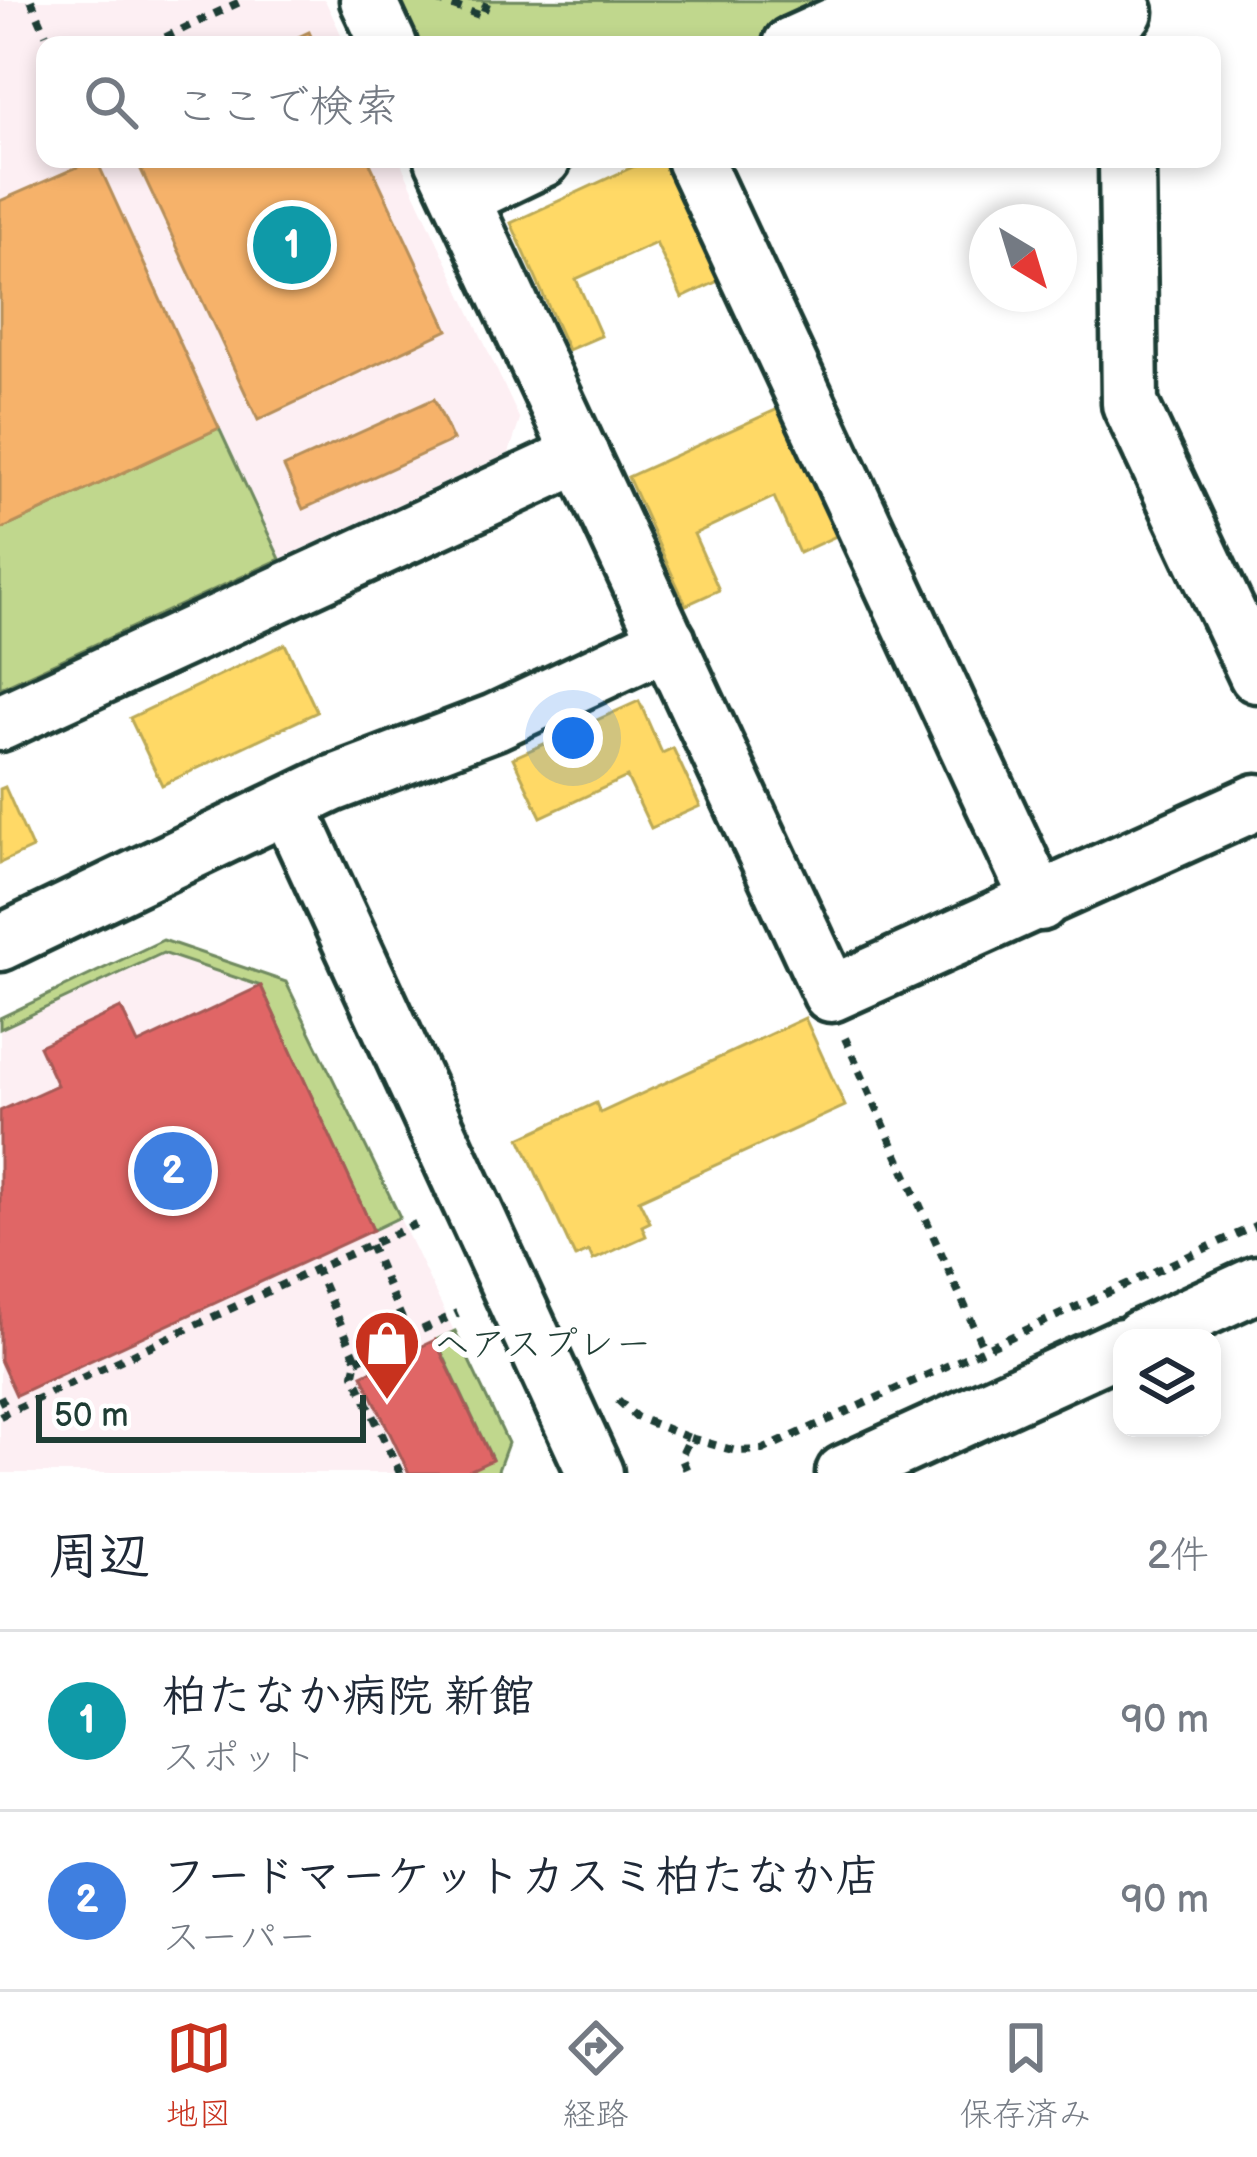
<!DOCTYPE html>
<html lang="ja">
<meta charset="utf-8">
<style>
:root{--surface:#fff;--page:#f6f6f7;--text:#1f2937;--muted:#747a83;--line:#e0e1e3;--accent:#c8321e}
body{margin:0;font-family:"Balsamiq Sans","Klee One",sans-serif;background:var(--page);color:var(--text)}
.controls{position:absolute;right:36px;bottom:36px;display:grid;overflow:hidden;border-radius:24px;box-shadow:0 6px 18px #0003}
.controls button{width:108px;height:108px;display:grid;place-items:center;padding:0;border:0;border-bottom:3px solid var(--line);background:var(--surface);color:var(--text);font:60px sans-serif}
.compass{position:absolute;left:969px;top:204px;width:108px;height:108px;border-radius:50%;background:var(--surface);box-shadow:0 6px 18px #0003;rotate:142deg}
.scale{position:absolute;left:36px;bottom:30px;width:330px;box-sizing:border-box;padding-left:12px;border:6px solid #1f3d34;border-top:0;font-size:33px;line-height:42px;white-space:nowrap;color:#1f3d34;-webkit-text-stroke:9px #fff;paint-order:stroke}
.you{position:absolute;left:573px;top:738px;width:42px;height:42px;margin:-30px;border:9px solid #fff;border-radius:50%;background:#1a73e8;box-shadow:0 0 0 18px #1a73e833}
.badge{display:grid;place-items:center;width:78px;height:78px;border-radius:50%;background:var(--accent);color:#fff;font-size:39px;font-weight:700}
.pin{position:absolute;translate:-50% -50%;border:6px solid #fff;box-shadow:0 3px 12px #0006}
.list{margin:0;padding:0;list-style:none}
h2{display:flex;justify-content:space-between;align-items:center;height:156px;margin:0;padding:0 48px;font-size:51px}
h2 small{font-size:39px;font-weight:400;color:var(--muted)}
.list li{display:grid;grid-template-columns:78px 1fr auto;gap:36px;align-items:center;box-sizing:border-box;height:180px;padding:0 48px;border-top:3px solid var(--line)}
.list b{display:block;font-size:45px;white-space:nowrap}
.list p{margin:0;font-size:39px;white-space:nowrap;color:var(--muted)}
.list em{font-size:39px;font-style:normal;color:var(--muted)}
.icon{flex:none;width:66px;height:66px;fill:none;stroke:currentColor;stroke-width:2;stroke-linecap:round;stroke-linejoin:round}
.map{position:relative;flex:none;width:1257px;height:1473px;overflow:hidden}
.search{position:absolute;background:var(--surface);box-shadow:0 6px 18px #0003;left:36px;right:36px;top:36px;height:132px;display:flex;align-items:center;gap:30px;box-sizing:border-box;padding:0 42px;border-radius:24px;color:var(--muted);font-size:45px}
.sheet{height:516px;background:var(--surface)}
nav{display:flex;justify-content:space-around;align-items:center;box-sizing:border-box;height:168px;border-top:3px solid var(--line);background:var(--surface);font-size:33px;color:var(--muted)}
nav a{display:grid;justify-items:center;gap:6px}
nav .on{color:var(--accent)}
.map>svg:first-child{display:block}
</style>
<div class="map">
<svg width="1257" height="1473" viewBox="0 0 1257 1473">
<rect width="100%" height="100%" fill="#fff"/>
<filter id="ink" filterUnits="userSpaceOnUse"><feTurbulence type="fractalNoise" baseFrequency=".00833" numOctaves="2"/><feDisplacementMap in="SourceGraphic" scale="24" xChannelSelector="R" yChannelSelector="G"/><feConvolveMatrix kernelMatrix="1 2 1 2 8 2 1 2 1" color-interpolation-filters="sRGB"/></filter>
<g filter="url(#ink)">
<g fill="#fdeff3">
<path d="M0,0H325L346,45H45V159H399L520,420L509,453L0,688Z"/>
<path d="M163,940L286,982L508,1443L497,1473H0V1018Z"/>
</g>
<g fill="#c0d78d" stroke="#708a60" stroke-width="3">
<path d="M393,0L845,1L749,45H412Z"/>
<path d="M219,428L280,559L0,688V530Z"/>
<path d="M163,940L286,982L400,1217L373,1230L261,986L163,953L0,1029V1018Z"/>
<path d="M455,1331L508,1443L497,1473H464L492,1459L436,1340Z"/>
</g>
<g fill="#ffd966" stroke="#bcaa57" stroke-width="3">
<path d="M650,159H663L718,281L682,298L656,243L576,279L601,336L568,350L511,223Z"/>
<path d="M778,409L836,536L799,553L774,497L694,534L719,590L686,605L628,477Z"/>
<path d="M285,644L317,712L162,785L130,718Z"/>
<path d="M639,701L662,753L673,748L700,806L651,828L627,777L541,817L513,758Z"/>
<path d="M5,787L32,848L0,863V789Z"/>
<path d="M805,1018L845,1106L639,1200L650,1222L642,1226L646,1236L593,1260L589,1251L575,1257L520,1138L596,1103L600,1113Z"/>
</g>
<g fill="#e06666" stroke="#a65a57" stroke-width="3">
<path d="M261,986L373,1230L16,1395L0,1360V1111L57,1085L39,1046L121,1008L138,1044Z"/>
<path d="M435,1340L492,1460L464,1473H409L362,1375Z"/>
</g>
<g fill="#f6b26b" stroke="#b68f5a" stroke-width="3">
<path d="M309,32L315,45H281Z"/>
<path d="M96,159L219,428L0,530V201Z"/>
<path d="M136,159H368L448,330L258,420Z"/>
<path d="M434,399L453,440L303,509L284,467Z"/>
</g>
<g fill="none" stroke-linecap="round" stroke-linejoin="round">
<defs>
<g id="minor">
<path d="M368,0L389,45"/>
<path d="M791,45L846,20L1125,12"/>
<path d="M443,159L831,994L1257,802"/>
<path d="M694,159L1040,903"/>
<path d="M1127,159L1130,404L1257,675"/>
<path d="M462,198L543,159"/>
<path d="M0,723L581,455"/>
<path d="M288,806L595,1473"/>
<path d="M0,943L332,784L495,722L668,641"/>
<path d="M1140,1338L1257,1284"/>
<path d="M844,1473L1122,1346"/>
</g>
</defs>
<use href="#minor" stroke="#1f3d34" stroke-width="63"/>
<g stroke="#1f3d34" stroke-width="8" stroke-dasharray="9 9" stroke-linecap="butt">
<path d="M31,0L46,34"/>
<path d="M436,0L482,16L488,0"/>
<path d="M149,45L244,0"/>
<path d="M845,1038L984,1349"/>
<path d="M370,1245L409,1335"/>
<path d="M357,1360L458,1313"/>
<path d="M0,1396L8,1412"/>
<path d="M618,1400L636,1417L690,1438L681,1457L688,1473"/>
<path d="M0,1416L316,1269"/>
<path d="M690,1438L736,1451L762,1450L1257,1225"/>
<path d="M400,1473L354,1374L357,1360L316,1269L416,1224"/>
</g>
<use href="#minor" stroke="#fff" stroke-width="54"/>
</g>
</g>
<defs>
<symbol id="shop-pin" viewBox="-11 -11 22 30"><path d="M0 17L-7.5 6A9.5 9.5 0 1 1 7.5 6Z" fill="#c8321e" stroke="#fff"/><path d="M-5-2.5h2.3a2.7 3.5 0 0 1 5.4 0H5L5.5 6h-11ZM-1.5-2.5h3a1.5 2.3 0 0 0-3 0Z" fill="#fff"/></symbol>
</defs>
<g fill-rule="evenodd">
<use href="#shop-pin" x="349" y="1305" width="76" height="104"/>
</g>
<g text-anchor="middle" stroke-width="12" stroke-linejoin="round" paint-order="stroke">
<g font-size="36" fill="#1f3d34" stroke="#fff" text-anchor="start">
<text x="434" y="1356">ヘアスプレー</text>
</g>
</g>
</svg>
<div class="controls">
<button><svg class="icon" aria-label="layers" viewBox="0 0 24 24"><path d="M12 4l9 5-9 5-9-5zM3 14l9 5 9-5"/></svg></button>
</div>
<svg class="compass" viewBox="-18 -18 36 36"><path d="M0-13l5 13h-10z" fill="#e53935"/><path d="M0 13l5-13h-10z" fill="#747a83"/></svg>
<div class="scale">50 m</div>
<div class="you"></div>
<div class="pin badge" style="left:292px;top:245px;background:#0f9aa8">1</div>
<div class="pin badge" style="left:173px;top:1171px;background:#3f7fe0">2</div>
<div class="search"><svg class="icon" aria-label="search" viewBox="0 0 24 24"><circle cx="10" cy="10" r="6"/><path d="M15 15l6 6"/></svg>ここで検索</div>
</div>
<section class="sheet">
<h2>周辺<small>2件</small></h2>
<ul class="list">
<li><span class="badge" style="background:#0f9aa8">1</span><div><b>柏たなか病院 新館</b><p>スポット</p></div><em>90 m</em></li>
<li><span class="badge" style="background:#3f7fe0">2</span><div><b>フードマーケットカスミ柏たなか店</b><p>スーパー</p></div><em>90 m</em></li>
</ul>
</section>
<nav>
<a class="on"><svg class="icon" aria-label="map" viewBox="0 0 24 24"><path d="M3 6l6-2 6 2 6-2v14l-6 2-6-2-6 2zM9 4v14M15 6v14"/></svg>地図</a>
<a><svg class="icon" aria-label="directions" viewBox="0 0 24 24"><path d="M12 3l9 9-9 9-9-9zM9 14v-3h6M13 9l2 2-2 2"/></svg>経路</a>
<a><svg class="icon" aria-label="saved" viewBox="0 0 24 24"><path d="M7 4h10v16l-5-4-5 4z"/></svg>保存済み</a>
</nav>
